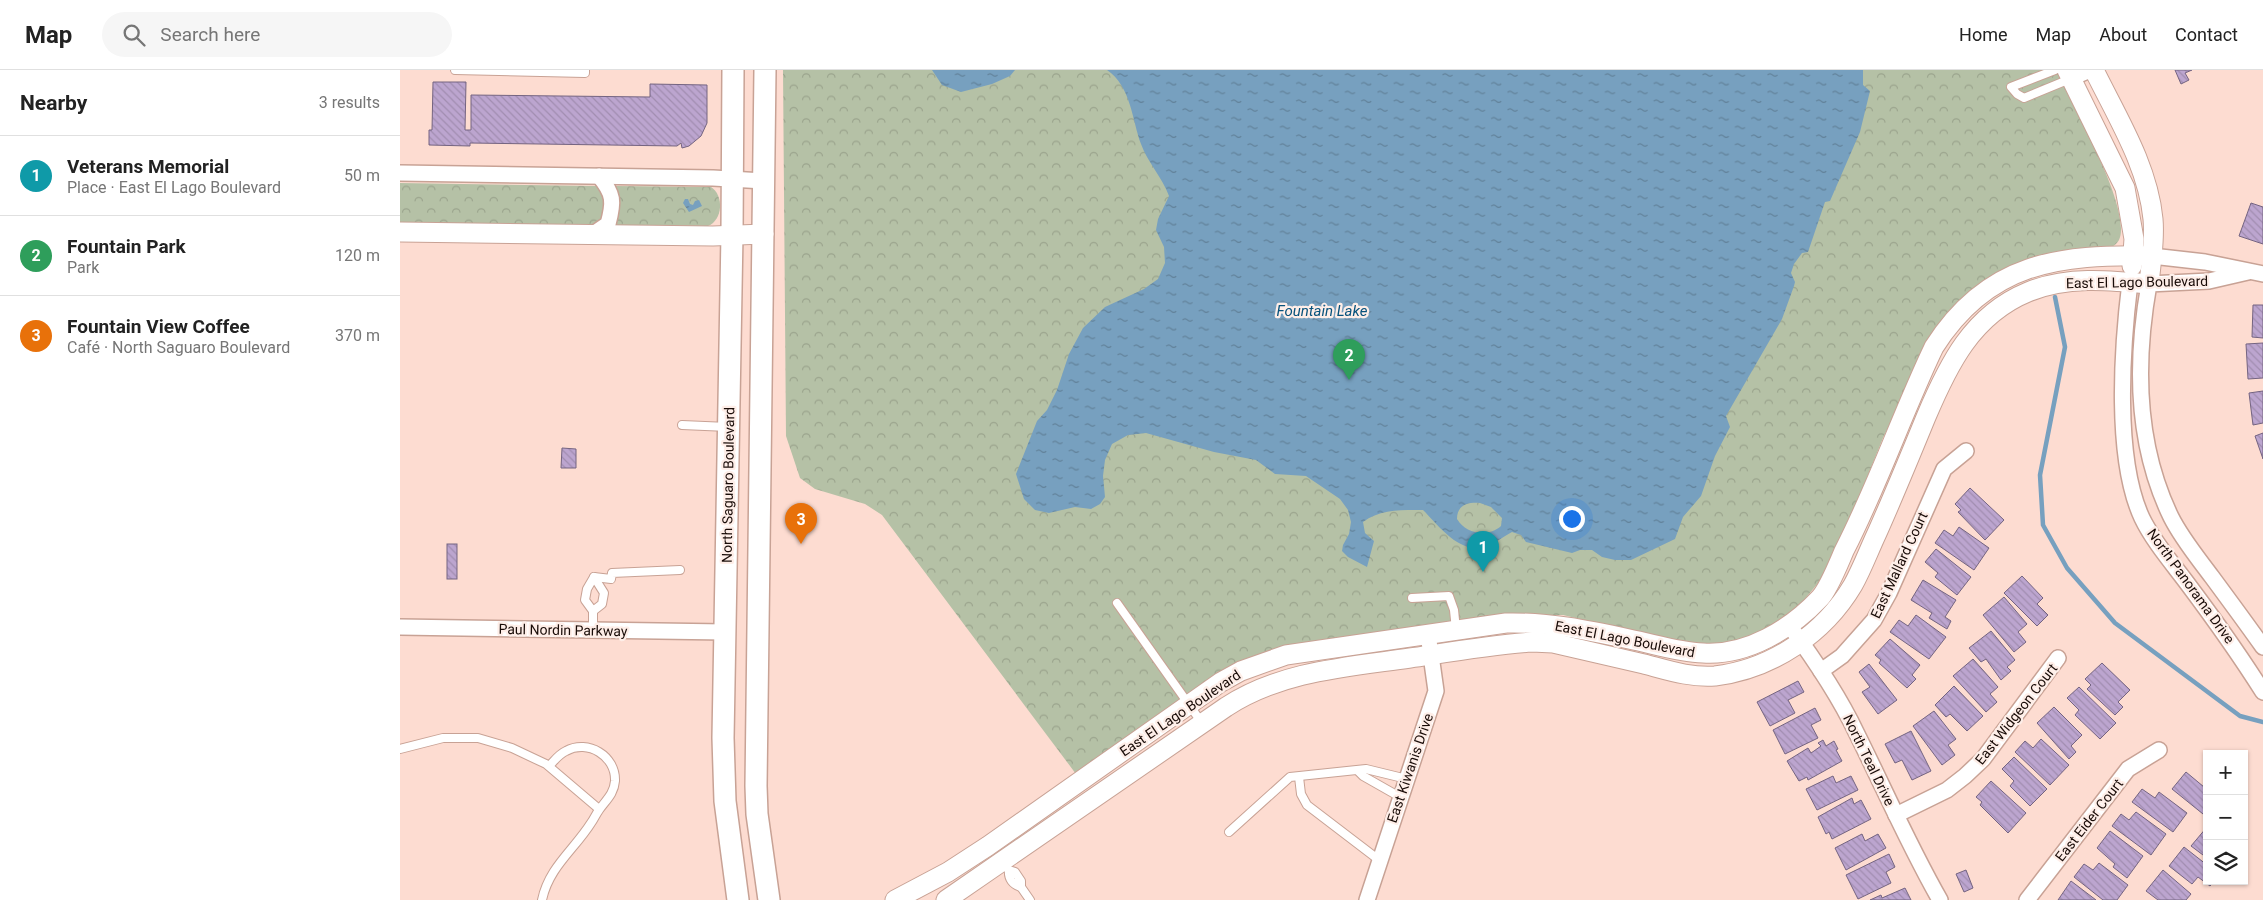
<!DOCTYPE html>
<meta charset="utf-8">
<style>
:root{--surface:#fff;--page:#f6f6f6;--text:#222;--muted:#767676;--line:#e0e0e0;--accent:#6e6d0d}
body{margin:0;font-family:Roboto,sans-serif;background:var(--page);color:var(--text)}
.controls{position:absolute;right:15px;bottom:15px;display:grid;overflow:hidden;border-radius:0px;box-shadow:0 1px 4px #0004}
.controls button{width:45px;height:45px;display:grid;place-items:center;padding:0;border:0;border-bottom:1px solid var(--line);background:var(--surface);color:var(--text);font:25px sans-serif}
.you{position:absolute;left:1171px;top:448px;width:18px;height:18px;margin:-12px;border:4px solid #fff;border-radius:50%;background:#1a73e8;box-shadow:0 0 0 8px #1a73e833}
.badge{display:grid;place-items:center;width:32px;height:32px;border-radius:50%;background:var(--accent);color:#fff;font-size:16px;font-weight:700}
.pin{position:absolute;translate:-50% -41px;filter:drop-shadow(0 1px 2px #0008)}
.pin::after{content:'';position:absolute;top:26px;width:18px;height:15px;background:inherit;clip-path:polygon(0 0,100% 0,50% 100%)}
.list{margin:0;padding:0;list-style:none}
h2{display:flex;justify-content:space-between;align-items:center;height:65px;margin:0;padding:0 20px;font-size:21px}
h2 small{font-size:16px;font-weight:400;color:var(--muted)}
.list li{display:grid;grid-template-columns:32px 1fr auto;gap:15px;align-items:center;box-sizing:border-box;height:80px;padding:0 20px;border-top:1px solid var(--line)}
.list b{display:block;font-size:19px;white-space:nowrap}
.list p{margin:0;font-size:16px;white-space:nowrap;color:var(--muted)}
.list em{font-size:16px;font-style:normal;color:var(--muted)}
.icon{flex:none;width:28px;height:28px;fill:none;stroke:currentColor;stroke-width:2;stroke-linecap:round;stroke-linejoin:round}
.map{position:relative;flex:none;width:1863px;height:830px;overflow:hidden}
header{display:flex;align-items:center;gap:30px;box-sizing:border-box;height:70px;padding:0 25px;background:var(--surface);border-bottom:1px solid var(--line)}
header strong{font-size:24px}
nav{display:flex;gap:28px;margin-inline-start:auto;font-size:18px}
.search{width:350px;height:45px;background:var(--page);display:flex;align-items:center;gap:12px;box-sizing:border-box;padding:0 18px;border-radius:28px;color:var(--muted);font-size:19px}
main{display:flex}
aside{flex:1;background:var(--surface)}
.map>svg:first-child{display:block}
</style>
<header>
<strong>Map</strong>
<div class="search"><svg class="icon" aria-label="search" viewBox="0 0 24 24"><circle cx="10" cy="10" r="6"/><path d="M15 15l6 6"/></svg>Search here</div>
<nav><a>Home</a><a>Map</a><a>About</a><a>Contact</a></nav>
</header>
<main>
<aside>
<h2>Nearby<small>3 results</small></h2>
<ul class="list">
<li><span class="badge" style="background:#0f9aa8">1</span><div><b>Veterans Memorial</b><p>Place · East El Lago Boulevard</p></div><em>50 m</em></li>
<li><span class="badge" style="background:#2e9e5b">2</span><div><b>Fountain Park</b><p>Park</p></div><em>120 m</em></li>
<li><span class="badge" style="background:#e8710a">3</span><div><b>Fountain View Coffee</b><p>Café · North Saguaro Boulevard</p></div><em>370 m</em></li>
</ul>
</aside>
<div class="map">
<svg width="1863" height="830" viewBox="0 0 1863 830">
<defs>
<pattern id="park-crowns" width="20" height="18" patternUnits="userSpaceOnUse" patternTransform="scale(1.25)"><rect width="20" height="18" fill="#b5c1a6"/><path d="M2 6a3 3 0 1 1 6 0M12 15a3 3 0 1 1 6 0" fill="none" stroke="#9ba48d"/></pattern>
<pattern id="water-ripples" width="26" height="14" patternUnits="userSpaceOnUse" patternTransform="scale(1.25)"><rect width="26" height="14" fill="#77a0bf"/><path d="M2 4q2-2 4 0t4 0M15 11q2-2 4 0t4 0" fill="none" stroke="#618199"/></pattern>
<pattern id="building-back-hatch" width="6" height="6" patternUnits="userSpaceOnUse" patternTransform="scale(1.25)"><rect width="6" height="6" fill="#bca5cf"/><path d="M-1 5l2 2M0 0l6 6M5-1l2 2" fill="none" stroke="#a18db0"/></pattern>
</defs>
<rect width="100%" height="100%" fill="#fddcd1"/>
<g fill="url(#park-crowns)">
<path d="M383,0H1656C1671,31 1733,140 1719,170C1716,175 1712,177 1707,179L1561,230L1539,253L1483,368L1452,445L1424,506L1404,530L1384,548L1350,568L1318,575L1281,573L1163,545H1109L862,585L676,704L482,445L465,434L415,419L400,408L386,366Z"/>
<path d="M0,113L197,116L205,122V149L195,155L0,153Z"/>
<path d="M216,116L311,117C324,125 323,150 308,156L216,155Z"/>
</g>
<g fill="url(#water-ripples)" fill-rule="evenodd">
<path d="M532,0H615L610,6L592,14L561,22L542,15Z"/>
<path d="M707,0H1463V15L1470,21L1460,62L1430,131L1425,132L1408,182L1402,183L1394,194L1391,203L1395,212L1394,216L1382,249L1326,346L1330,357L1315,386L1301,426L1283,447L1275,469L1231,490H1215L1202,487L1192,480H1180L1172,483L1126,472L1121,465L1112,462C1103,467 1091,476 1080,478C1057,481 1037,454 1023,440C1002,440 980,439 963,452L965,463L974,471L967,497L948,487L942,481L943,475L949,464L951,452L948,440L940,429L906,406L875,404L856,390L814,382L746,363L728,365L712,374L705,390L703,406L705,427L700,434L691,439L675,437L649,443L635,440L624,429L616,404L637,351L647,340L657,320L669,284L683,258L705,237L744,219L758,209L765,193L764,177L756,160L758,149L769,126C762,107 748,93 741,74C732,50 731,16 707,0ZM1080,433L1091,437L1102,448L1101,456C1088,468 1066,464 1057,449C1057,435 1068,432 1080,433Z"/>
<path d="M285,129H288L290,134L293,135L295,131L299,130L302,136L289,142L283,133Z"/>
</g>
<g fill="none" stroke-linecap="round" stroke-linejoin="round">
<path stroke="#77a0bf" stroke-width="4.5" d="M1655,227L1665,277L1640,405L1643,455L1667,498L1715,553L1840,646L1863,652"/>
</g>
<g fill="url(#building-back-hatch)" stroke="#746481">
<path d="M1775,0H1792L1785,3L1789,10L1781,14Z"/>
<path d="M33,12H66L65,60H71V25L250,27V14L307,15V53L301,66L289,76L282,78L281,73L277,76L70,73V76L29,75V60H32Z"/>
<path d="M1851,133L1863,137V174L1839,166Z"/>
<path d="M1853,235H1863V268L1852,267Z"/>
<path d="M1863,273V308L1848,309L1846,274Z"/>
<path d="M1863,321V353L1853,355L1849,323Z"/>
<path d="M1863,363V389L1855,366Z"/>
<path d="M162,378L176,379V398H161Z"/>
<path d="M1570,418L1604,450L1585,470L1558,442L1561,440L1555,434Z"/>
<path d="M1559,457L1589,478L1574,500L1535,473L1544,460L1553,466Z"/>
<rect x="47" y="474" width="10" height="35"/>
<path d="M1536,479L1571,507L1557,525L1535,507L1538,503L1525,492Z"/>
<path d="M1622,506L1643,528L1637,534L1648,545L1637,556L1604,523Z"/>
<path d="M1523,510L1556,530L1545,547L1551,551L1547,559L1529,548L1532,543L1511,530Z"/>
<path d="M1604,527L1627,554L1618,562L1626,572L1614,582L1583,545Z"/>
<path d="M1516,545L1546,567L1529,589L1490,562L1499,550L1508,556Z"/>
<path d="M1591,561L1615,590L1607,597L1611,601L1601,610L1586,589L1581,592L1569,578Z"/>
<path d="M1490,569L1520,595L1512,605L1516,609L1507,618L1479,593L1481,590L1475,585Z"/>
<path d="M1573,589L1598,617L1590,624L1597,632L1586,642L1553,606Z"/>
<path d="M1702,593L1730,620L1718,632L1723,637L1715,645L1687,619L1691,615L1685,609Z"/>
<path d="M1469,594L1497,630L1478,644L1462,622L1470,617L1459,602Z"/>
<path d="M1398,611L1404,622L1388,630L1395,643L1370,656L1357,632Z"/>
<path d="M1554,616L1583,646L1567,661L1550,644L1546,647L1535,635Z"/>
<path d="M1679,617L1716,653L1700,669L1675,645L1679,640L1667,628Z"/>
<path d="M1654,637L1682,665L1671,676L1676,682L1669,689L1637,653Z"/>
<path d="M1415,638L1421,650L1411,655L1418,668L1385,684L1373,660Z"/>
<path d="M1534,641L1556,669L1548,675L1555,685L1542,695L1513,656Z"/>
<path d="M1511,661L1531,701L1512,710L1502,690L1495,693L1485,674Z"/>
<path d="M1641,669L1669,695L1650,715L1615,682L1625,671L1633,678Z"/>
<path d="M1423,670L1426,676L1434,671L1438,679L1436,680L1442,691L1408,710L1407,707L1399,711L1387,691L1408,678L1411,683L1414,681L1421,676L1418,673Z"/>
<path d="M1614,687L1647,719L1630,736L1610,716L1614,711L1602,699Z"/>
<path d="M1786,702L1804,717L1807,713V740L1803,744L1772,719Z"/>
<path d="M1433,706L1436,713L1451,706L1458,720L1417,740L1406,719Z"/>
<path d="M1591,711L1626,743L1608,763L1580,735L1582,732L1576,727Z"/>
<path d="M1742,719L1755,728L1759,722L1787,743L1773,762L1732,732Z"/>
<path d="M1452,728L1454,734L1461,730L1471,749L1432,769L1429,762L1426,764L1418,747Z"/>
<path d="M1736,742L1766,764L1751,785L1712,756L1721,744L1729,750Z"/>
<path d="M1807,757V788L1791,776Z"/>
<path d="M1710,761L1743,786L1727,808L1713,797L1715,794L1697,778Z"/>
<path d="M1462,764L1465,771L1478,764L1486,778L1446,800L1435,778Z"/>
<path d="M1784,777L1807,795V811H1814L1810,816L1798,807L1792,814L1769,796Z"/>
<path d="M1489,784L1495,797L1486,802L1491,813L1458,829L1446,805Z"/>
<path d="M1699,793L1728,815L1717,830H1703L1674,807L1684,794L1693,800Z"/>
<path d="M1566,800L1573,818L1564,822L1556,804Z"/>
<path d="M1763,800L1791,824L1786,830H1758L1746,821Z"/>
<path d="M1671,811L1696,830H1658Z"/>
<path d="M1505,818L1511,830H1470L1481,825L1482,828Z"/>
</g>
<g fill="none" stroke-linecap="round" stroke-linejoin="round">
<defs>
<g id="service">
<path d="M55,0L185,3V0"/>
<path d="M1655,0L1611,17L1617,24L1624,28L1670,9"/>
<path d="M282,355L328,357"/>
<path d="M194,507L211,509L212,503L280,500"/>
<path d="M1012,528L1049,526L1054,540L1056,560"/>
<path d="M717,533L802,653"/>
<path d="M193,560V541L185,530L187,519L194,507L204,523L202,534L193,541"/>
<path d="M0,679L43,668H78L112,678L146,694L199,739"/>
<path d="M958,701L963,706L1000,727"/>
<path d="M899,707L901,724L907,735L979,790"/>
<path d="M829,762L890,707L966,699L1007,709"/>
<path d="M601,793L609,800L615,802L621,811V817C613,815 608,809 609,800"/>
<path d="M621,817L630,830"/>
<path d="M142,830C149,797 174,780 191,753C194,749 196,744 199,740C206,730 214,724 215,711C216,686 188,669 166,681C159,684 154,691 149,696"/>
</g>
<g id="minor">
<path d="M1671,8L1690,0"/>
<path d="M0,103L313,108L364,111"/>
<path d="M192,165L208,154C214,132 214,124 199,106"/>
<path d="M1752,186L1805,192L1863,204"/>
<path d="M1848,202L1809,211L1749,214C1735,292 1736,375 1771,447C1782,469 1798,488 1812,507C1829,530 1846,553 1863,577"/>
<path d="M1730,212C1722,277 1714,388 1742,448C1753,471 1772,493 1787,513C1814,549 1839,584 1863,622"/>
<path d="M1389,555C1414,589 1438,624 1456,662C1484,718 1509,776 1540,830"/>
<path d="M0,557L325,562"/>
<path d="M1421,601L1442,586L1474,550L1489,523L1544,399L1566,381"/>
<path d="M1496,745L1547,720L1565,706L1583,689L1658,588"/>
<path d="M967,830L1036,621L1028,564"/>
<path d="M1627,830L1728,699L1759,680"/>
</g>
<g id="tertiary">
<path d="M1667,0L1725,118L1734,169L1732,196"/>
<path d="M0,162L313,166L364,164"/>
<path d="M495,830L548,802L588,776L821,612L841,601L886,585L1106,553C1149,552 1187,560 1229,569C1254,574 1278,582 1303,583C1347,586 1391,559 1420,528C1429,518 1438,495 1444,481C1478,415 1502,344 1534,277C1588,192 1659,184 1752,186"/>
<path d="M546,830L826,637C881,601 947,597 1010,588C1050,582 1091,575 1132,572L1153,573C1183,580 1213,587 1244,594C1267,600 1291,608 1315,606C1372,599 1424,564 1453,515C1462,499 1469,480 1477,463C1494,425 1510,386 1526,347C1548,295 1572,245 1628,222C1666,206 1709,210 1749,214C1751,192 1755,171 1753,149C1748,96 1717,47 1694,0"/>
</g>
<g id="secondary">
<path d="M333,0L332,164L323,668L325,731L338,830"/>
<path d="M365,0L356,716L357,744L369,830"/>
</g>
</defs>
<use href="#service" stroke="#c8a295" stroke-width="10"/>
<use href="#minor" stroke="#c8a295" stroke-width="18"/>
<use href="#tertiary" stroke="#c8a295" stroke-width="21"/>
<use href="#secondary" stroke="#c8a295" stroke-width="24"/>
<use href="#service" stroke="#fff" stroke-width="8"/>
<use href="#minor" stroke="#fff" stroke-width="15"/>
<use href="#tertiary" stroke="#fff" stroke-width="19"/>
<use href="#secondary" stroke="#fff" stroke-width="21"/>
</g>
<g text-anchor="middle" stroke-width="4.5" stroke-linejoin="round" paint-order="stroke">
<g font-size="14" fill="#180b07" stroke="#feeee8">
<text transform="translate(1737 212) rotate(-1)" y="5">East El Lago Boulevard</text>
<text transform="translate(328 415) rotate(-89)" y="5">North Saguaro Boulevard</text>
<text transform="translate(1499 495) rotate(-65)" y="5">East Mallard Court</text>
<text transform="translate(1791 516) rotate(54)" y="5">North Panorama Drive</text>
<text transform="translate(163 560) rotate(1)" y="5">Paul Nordin Parkway</text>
<text transform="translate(1225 569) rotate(11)" y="5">East El Lago Boulevard</text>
<text transform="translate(780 643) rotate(-34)" y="5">East El Lago Boulevard</text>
<text transform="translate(1616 644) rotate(-52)" y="5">East Widgeon Court</text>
<text transform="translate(1469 690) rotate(64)" y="5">North Teal Drive</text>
<text transform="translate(1010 698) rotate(-71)" y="5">East Kiwanis Drive</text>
<text transform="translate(1689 750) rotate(-52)" y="5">East Eider Court</text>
</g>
<g font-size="15" font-style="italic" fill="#07527c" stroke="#feeee8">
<text x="922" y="246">Fountain Lake</text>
</g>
</g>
</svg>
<div class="controls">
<button>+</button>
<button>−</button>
<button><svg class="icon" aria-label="layers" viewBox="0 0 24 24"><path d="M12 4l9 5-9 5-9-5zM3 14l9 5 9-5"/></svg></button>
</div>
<div class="you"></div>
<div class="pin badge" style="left:1083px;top:502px;background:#0f9aa8">1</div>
<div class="pin badge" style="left:949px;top:310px;background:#2e9e5b">2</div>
<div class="pin badge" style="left:401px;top:474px;background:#e8710a">3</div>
</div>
</main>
